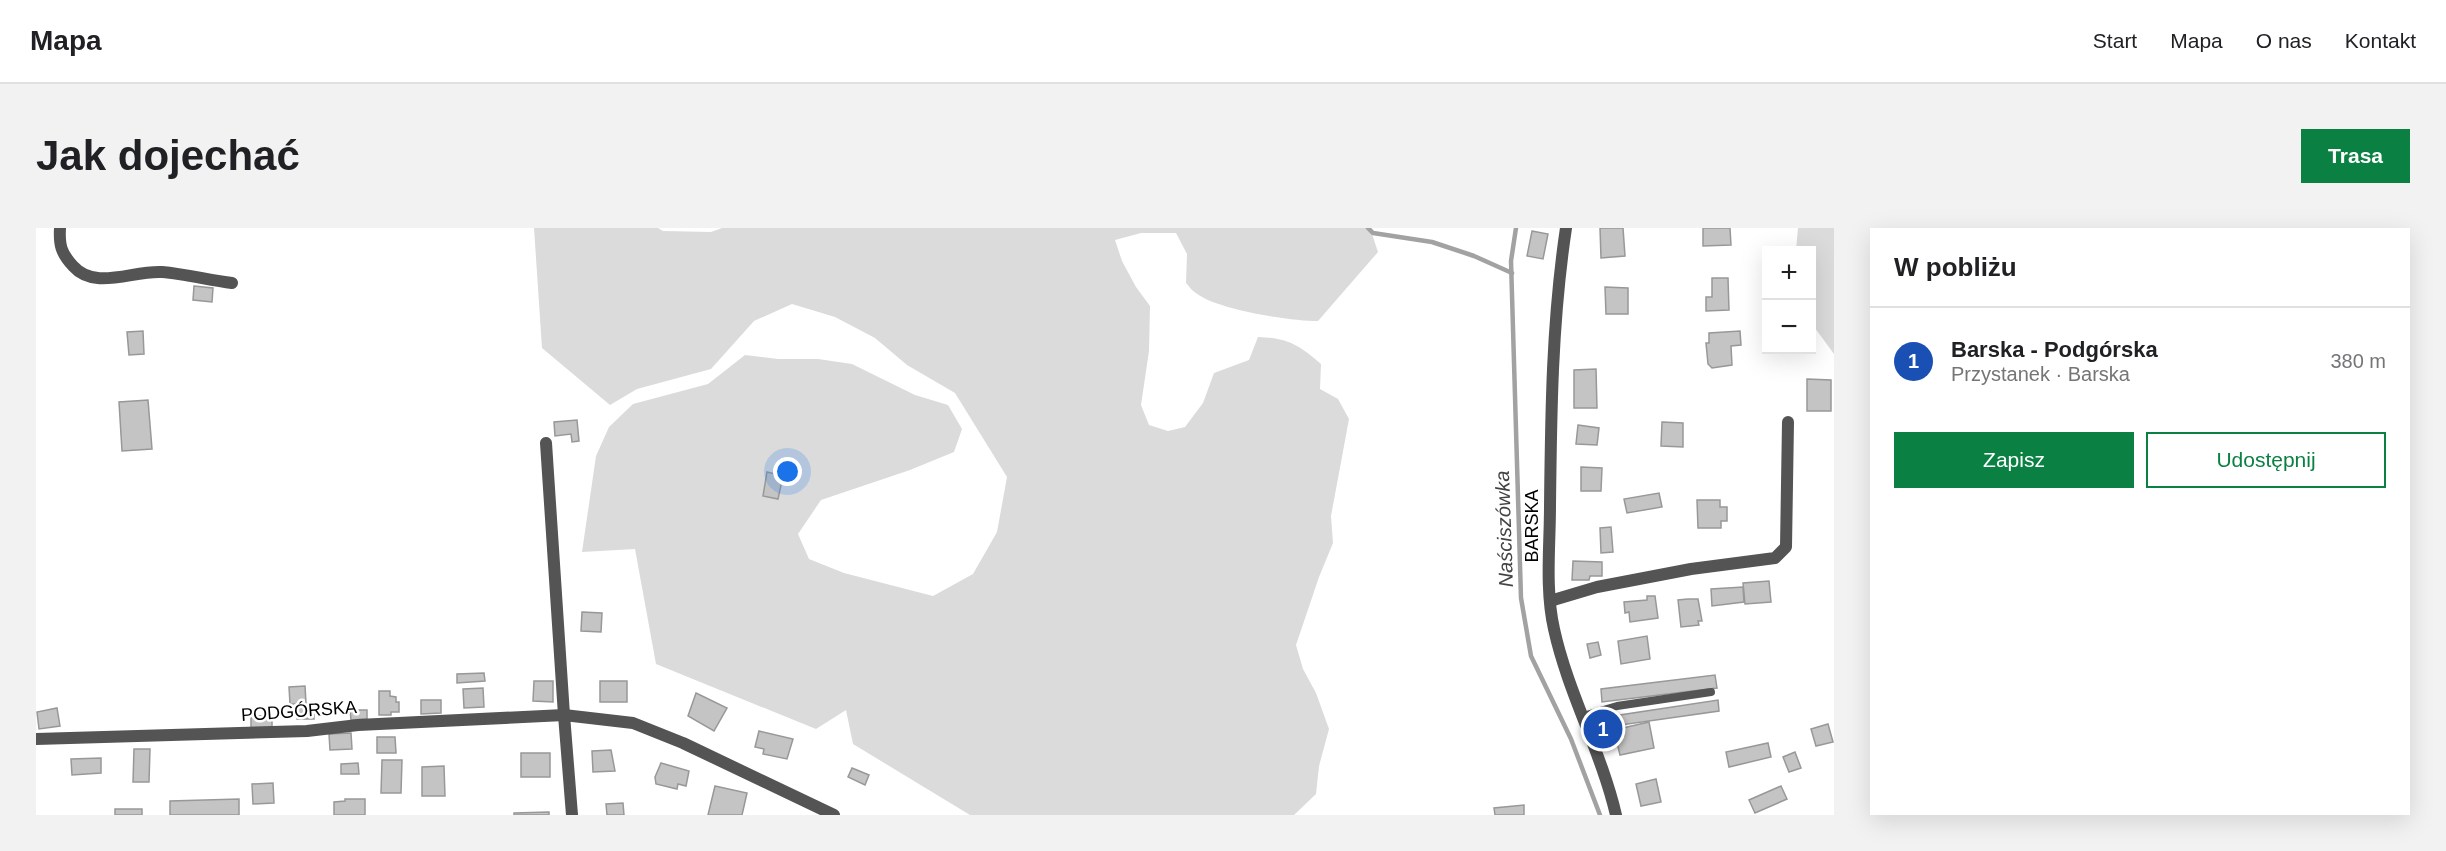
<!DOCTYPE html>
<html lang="pl">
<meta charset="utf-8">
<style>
:root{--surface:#fff;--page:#f2f2f2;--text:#202124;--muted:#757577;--line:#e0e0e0;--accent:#0b8043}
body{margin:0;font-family:Arial,sans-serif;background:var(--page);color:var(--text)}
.controls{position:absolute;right:18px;top:18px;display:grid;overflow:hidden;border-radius:0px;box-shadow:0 6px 24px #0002}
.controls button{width:54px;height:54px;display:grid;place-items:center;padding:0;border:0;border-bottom:2px solid var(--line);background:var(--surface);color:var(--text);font:30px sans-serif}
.you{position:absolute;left:752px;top:244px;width:21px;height:21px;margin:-15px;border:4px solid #fff;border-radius:50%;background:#1a73e8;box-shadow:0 0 0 9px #1a73e833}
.badge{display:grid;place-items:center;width:39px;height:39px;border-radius:50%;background:var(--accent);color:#fff;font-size:20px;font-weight:700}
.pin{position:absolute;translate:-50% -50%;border:3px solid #fff;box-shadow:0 2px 6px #0006}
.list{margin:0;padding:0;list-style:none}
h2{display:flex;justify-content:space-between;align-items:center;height:78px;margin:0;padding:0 24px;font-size:26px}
h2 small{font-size:20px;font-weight:400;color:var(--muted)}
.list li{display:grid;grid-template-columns:39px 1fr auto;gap:18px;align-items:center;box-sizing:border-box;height:108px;padding:0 24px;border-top:2px solid var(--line)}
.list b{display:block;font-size:22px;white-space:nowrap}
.list p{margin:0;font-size:20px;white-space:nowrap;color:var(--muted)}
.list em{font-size:20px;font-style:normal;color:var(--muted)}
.actions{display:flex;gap:12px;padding:18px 24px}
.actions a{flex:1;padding:14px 0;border:2px solid var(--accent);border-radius:0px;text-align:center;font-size:21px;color:var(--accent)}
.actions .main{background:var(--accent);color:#fff}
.map{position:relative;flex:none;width:1798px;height:587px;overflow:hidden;border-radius:0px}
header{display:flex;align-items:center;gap:36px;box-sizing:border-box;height:84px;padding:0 30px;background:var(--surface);border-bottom:2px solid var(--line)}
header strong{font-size:28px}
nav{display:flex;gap:33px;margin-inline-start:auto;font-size:21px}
.intro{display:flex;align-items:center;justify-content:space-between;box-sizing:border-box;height:144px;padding:0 36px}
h1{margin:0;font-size:42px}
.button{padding:15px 27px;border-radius:0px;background:var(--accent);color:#fff;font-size:21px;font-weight:700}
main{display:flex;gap:36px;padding:0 36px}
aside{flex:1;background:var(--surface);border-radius:0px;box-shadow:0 6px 24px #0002}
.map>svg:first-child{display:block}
</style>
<header>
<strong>Mapa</strong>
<nav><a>Start</a><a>Mapa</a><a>O nas</a><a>Kontakt</a></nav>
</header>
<div class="intro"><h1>Jak dojechać</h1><a class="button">Trasa</a></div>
<main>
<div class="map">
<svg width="1798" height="587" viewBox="0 0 1798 587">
<rect width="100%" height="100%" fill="#fff"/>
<g fill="#dbdbdb">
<path d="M498,0H622L627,3L675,4L686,0H1334L1342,24L1282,93C1255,93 1181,82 1160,65C1156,63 1153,58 1150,55L1151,26L1140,5H1105L1079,12L1086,33L1100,59L1114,78L1113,123L1105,177L1113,197L1132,203L1149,199L1167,175L1178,145L1213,132L1222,109C1252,110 1263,117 1285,136L1284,161L1302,171L1313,191L1295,288L1297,315L1283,349L1260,417L1267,441L1280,465L1293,501L1283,538L1280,566L1258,587H934L817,516L810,482L780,501L620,436L599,321L546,324L560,228L573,199L597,176L672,156L709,127L742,131H782L816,136L879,167L912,177L926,201L918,224L874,242L785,272L762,306L773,331L808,345L897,368L937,346L961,304L971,249L919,165L871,137L839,110L799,89L756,76L718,93L675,141L601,161L574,177L506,120Z"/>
<path d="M1762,0H1798V126L1776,96V22H1760Z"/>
</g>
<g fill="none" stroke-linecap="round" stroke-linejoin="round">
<g stroke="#a2a2a2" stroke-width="4.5">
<path d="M1332,0L1337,5L1396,14L1438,28L1476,45"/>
<path d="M1480,0L1475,33L1485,370L1495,428L1535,511L1564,587"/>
</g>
</g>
<g fill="#c4c4c4" stroke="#989898" stroke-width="1.5">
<path d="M1564,0H1587L1589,28L1565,30Z"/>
<path d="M1667,0H1694L1695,17L1667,18Z"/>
<path d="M1496,3L1512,6L1507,31L1491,28Z"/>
<path d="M1676,50H1692L1693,82L1670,83V69H1676Z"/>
<path d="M158,58L177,60L176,74L157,72Z"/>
<path d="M1569,59L1592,60V86H1570Z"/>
<path d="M107,103L108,126L93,127L91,104Z"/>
<path d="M1704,103L1705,117L1695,118L1696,137L1676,140L1672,136L1670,115H1673V105Z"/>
<path d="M1560,141L1561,180H1538V142Z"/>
<path d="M1771,151L1795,152V183H1771Z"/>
<path d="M112,172L116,221L86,223L83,174Z"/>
<path d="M541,192L543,213L536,214L535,206L519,208L518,194Z"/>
<path d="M1626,194L1647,195V219L1625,218Z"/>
<path d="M1542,197L1563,200L1561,217L1540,216Z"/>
<path d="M1545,239L1566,240L1565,263H1545Z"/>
<path d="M731,244L747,248L742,271L727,268Z"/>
<path d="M1623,265L1626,279L1591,285L1588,271Z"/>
<path d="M1661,272H1684V279H1691V293H1685V300H1662Z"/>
<path d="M1575,299L1577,324L1565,325L1564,300Z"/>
<path d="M1537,333L1566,334V348H1554L1553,352H1536Z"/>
<path d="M1733,353L1735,374L1709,376L1707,355Z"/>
<path d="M1707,359L1708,374L1676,378L1675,361Z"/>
<path d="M1611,368H1619L1622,390L1594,394L1593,384L1589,385L1588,374L1611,372Z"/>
<path d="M1652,371H1662L1666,393H1662L1663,397L1645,399L1642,372Z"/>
<path d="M546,384L566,385L565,404L545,403Z"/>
<path d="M1611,408L1614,431L1585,436L1582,413Z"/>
<path d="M1562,414L1565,427L1554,430L1551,416Z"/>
<path d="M448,445L449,453L421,455V446Z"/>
<path d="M1679,447L1681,460L1566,474L1565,461Z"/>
<path d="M498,453H517V474L497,473Z"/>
<rect x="564" y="453" width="27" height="21"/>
<path d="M269,458L270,475H278V491H261V476H254L253,459Z"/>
<path d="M447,460L448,479L428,480L427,461Z"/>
<path d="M343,463H354V468L360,469V474H363V484H355V487H343Z"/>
<path d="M660,465L691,480L678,503L652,488Z"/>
<path d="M385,472H405V485L385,486Z"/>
<path d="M1682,472L1683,483L1585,497L1584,487Z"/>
<path d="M21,480L24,498L3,501L1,484Z"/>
<path d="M314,482H331V491L315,492Z"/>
<rect x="215" y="488" width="21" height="14"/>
<path d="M1613,494L1618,520L1584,527L1578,502Z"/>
<path d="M1792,496L1797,514L1780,518L1775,501Z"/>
<path d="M723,503L757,511L751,531L727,526L728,521L719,519Z"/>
<path d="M315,505L316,521L294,522L293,506Z"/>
<path d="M341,509H359L360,525H341Z"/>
<path d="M1732,515L1735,529L1693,539L1690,524Z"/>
<path d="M98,521H114L113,554H97Z"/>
<path d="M575,522L579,543L557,544L556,523Z"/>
<path d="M1759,524L1765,540L1753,544L1747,529Z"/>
<rect x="485" y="525" width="29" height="24"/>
<path d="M65,530V545L36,547L35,531Z"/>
<path d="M346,532H366L365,565H345Z"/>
<path d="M322,535L323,546H305V536Z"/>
<path d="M625,535L653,543L650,558L642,556L641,561L620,556L619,549Z"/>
<path d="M408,538L409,568H386V539Z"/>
<path d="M816,540L833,547L829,557L812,549Z"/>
<path d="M1620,551L1625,574L1605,578L1600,556Z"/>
<path d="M237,555L238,575L217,576L216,556Z"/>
<path d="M679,558L711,565L706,587H672Z"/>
<path d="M1745,558L1751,571L1719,585L1713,572Z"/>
<path d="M203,571V587H134V573Z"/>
<path d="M309,571H329V587H298V574L309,573Z"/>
<path d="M587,575L588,587H571L570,576Z"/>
<path d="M1488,577V587H1459L1458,580Z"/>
<rect x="79" y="581" width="27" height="6"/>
<path d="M513,584V587H478V585Z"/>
</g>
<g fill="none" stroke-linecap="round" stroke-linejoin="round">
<path stroke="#545454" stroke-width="8" d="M1547,488L1581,478L1675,464"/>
<g stroke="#545454" stroke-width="12">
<path d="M24,0C23,17 25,25 37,38C59,63 97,42 126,44C149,46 173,52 196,55"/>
<path d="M510,215L528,487L536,587"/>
<path d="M1514,373L1561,359L1655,341L1739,330L1750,319L1752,194"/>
<path d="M0,511L271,503L322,497L528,487L597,495L647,515L798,587"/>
</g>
<path stroke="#545454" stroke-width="12" d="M1530,0C1516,93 1515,184 1514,278C1514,318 1509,361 1518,401C1532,465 1565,523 1580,587"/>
</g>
<g text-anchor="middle" stroke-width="5" stroke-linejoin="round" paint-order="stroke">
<g font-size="18" fill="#000" stroke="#fff">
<text transform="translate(1496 298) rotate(-90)" y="6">BARSKA</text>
<text transform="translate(263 483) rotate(-4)" y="6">PODGÓRSKA</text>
</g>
<g font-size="20" font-style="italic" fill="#434343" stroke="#fff">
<text transform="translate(1468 301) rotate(-92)" y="7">Naściszówka</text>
</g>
</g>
</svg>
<div class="controls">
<button>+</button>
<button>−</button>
</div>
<div class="you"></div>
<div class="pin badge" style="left:1567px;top:501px;background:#1a4fb4">1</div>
</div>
<aside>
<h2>W pobliżu<small></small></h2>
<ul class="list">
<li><span class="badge" style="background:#1a4fb4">1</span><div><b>Barska - Podgórska</b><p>Przystanek · Barska</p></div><em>380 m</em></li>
</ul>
<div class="actions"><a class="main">Zapisz</a><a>Udostępnij</a></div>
</aside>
</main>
